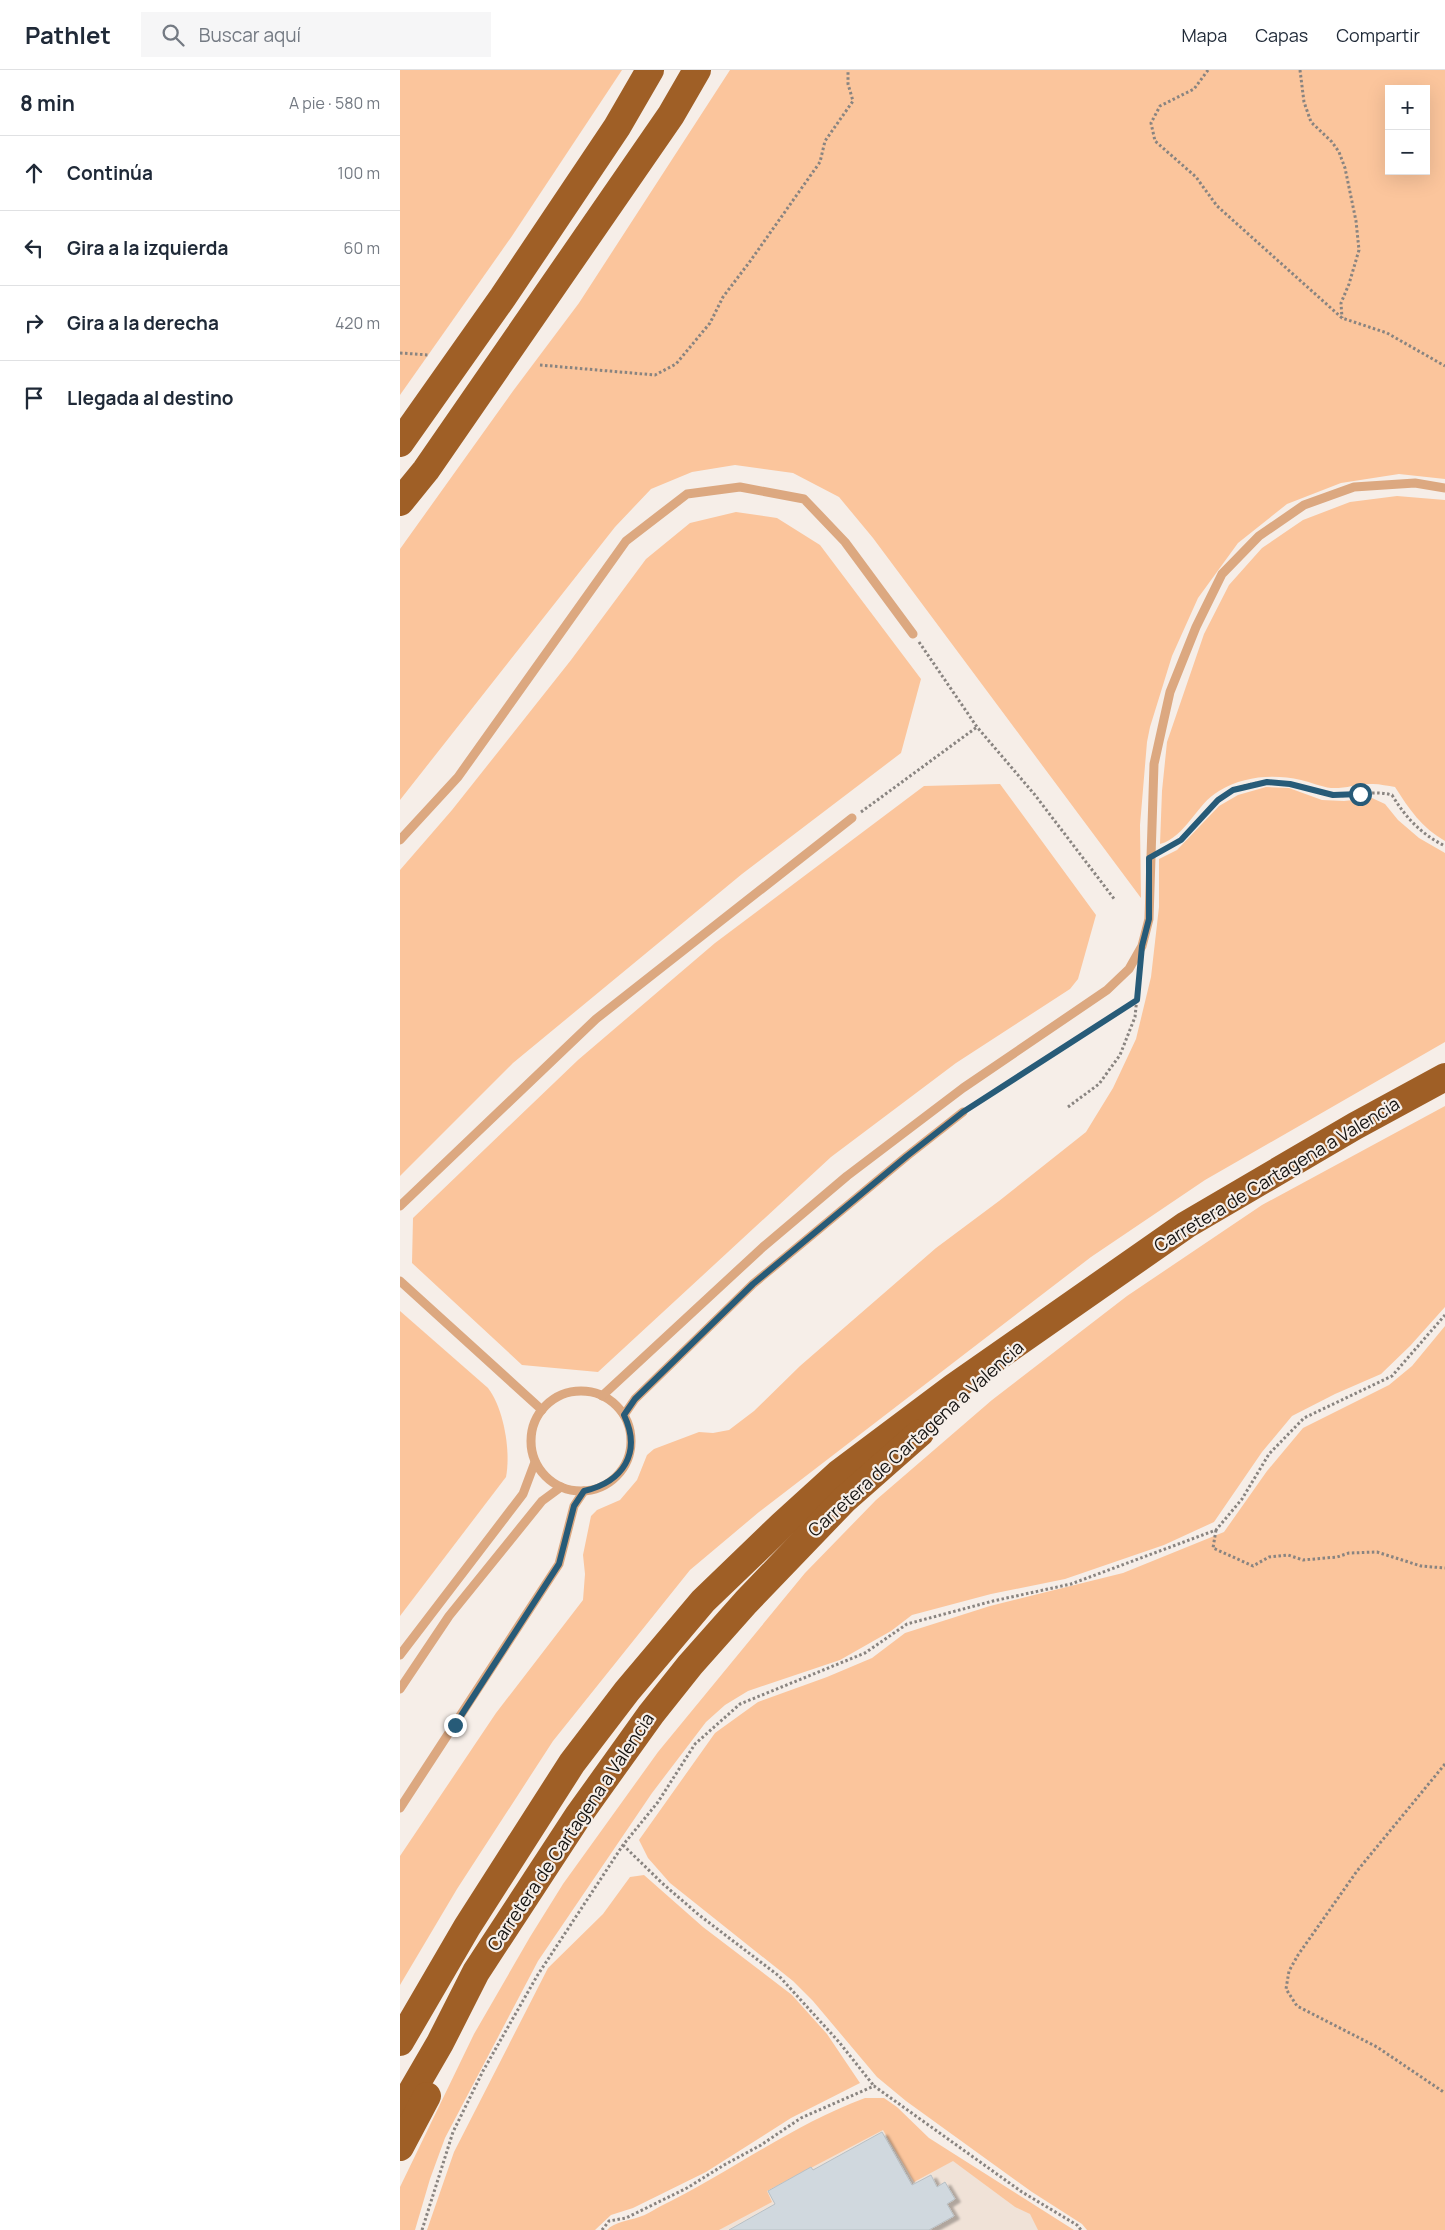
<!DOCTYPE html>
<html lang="es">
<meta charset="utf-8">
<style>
:root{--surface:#fff;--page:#f6f6f7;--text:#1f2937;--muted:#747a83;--line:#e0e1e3}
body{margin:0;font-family:Manrope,sans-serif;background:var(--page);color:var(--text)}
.controls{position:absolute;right:15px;top:15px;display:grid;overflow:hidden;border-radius:0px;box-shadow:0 5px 20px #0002}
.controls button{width:45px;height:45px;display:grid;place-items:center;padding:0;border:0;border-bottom:1px solid var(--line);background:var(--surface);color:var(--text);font:25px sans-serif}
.stop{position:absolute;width:15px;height:15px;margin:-11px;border:4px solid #275b78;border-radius:50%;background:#fff}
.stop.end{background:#275b78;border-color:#fff;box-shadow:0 1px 5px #0008}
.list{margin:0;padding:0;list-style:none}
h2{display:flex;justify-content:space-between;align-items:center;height:65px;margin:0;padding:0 20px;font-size:21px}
h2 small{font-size:16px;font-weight:400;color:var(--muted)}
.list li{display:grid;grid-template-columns:32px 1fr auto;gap:15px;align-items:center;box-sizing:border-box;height:75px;padding:0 20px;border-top:1px solid var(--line)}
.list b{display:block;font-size:19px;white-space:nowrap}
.list em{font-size:16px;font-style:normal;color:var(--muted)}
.icon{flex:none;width:28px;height:28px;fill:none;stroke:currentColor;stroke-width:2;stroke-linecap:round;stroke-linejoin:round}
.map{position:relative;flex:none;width:1045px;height:2160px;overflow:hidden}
header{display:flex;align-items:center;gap:30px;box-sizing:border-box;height:70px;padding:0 25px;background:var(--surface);border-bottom:1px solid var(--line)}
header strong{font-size:24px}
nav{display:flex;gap:28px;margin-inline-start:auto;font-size:18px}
.search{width:350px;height:45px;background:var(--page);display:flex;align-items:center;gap:12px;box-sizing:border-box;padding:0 18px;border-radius:0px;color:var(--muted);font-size:19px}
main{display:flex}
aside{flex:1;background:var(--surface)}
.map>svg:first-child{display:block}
</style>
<header>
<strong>Pathlet</strong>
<div class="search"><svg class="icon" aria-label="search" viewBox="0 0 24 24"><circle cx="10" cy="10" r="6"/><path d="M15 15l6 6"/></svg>Buscar aquí</div>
<nav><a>Mapa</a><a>Capas</a><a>Compartir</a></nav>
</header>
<main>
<aside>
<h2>8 min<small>A pie · 580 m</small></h2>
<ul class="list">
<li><svg class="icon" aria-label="ahead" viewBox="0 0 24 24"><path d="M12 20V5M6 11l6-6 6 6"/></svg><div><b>Continúa</b></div><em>100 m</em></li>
<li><svg class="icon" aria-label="left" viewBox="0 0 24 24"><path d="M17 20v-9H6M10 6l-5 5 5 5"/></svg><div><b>Gira a la izquierda</b></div><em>60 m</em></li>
<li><svg class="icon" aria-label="right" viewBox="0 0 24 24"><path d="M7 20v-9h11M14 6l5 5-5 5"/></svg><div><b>Gira a la derecha</b></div><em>420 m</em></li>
<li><svg class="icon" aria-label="arrive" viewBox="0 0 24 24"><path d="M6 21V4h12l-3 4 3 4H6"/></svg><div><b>Llegada al destino</b></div></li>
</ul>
</aside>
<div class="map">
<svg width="1045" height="2160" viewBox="0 0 1045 2160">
<defs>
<filter id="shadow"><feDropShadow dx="5.5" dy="3" stdDeviation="1" flood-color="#0004"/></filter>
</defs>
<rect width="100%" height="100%" fill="#f6eee8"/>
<path fill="#f0e2d7" d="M491,2034L513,2060L615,2137L669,2160H264Z"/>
<g fill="#fbc59c" fill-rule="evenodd">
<path d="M0,0H222L112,166L0,325Z"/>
<path d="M330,0H1045V409L999,404L941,413L887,434L838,473L798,528L772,586L750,657L747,672L740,755L741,828L473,468L439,427L393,403L335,395L292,402L251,419L215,457L0,730V479L113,321L179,233ZM989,19H1026V101H989Z"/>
<path d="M997,426L1045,430V771C1022,758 1009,739 995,717C988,716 980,714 973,714C959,713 945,719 931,718C921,717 911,712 901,710C873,704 844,706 819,721C796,734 786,767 760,774L762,721L767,672L804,564L829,515L862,478L903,450L950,432Z"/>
<path d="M336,442L377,448L420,475L521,609L501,683L342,804L113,993L0,1106V800L52,740L171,590L246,489L290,453Z"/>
<path d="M600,714L696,845L678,909L670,919L556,993L431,1087L198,1302L122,1295L12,1193L13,1148L178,990L315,873L524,716Z"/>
<path d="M866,717L889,718L922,730L944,731L972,728L985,734L998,750L1019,768L1045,783V972L805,1110L691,1187L359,1442L290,1500L153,1671L57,1819L0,1915V1786L96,1643L183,1530L185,1504L183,1485L191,1446L197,1440L220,1430L237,1410L247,1385L254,1379L299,1362L313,1363L329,1360L354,1341L400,1296L536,1178L599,1131L686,1062L713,1018L736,969L751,907L759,837V789L777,780L819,736L838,725Z"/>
<path d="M1045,1036V1237L1010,1276L981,1304L935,1324L892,1346L862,1382L814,1452L764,1475L665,1509L591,1524L512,1545L491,1561L440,1590L348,1621L325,1635L306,1652L252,1723L138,1891L45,2068L30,2109L15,2160H0V2117L74,1964L130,1867L163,1814L258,1682L405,1503L476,1430L592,1330L727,1226L862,1135Z"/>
<path d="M0,1241L88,1318C104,1339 111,1382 106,1407L0,1546Z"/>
<path d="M1045,1256V2160H687L682,2154L632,2122L506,2031L477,2007L413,1931L393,1911L270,1813L248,1788L239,1770L315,1663L358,1632L427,1607L472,1588L505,1563L590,1536L723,1503L824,1462L867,1401L903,1358L989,1315L1012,1296Z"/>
<path d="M244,1805L303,1857L392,1925L427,1964L460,2013L391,2048L306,2102L233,2138L211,2145L195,2160H27L54,2082L148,1898L203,1844L230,1807Z"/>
<path d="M465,2028H484L497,2037L529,2068L674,2160H638L630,2144L615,2137L553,2091L514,2112L483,2060L367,2121L372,2132L319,2160H207C214,2152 228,2151 239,2147C246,2145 252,2141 259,2137C329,2103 392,2055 465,2028Z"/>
</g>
<path fill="#d0d8de" stroke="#b8c0c5" filter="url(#shadow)" d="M482,2062L512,2115L531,2105L537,2117L545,2112L555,2129L547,2134L554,2146L529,2160H329L375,2134L368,2121L411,2097L413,2100Z"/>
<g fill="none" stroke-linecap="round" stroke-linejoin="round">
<g stroke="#898480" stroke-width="3" stroke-dasharray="2.5 2.5" stroke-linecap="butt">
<path d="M808,0L794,19L760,36L751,53L755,71L796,107L817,136L942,248L987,263L1045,296"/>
<path d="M900,0L904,32L911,52L932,72L939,82L945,98L956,151L959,180L949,214L941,233L942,248"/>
<path d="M0,283L29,285"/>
<path d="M140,295L255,305L276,294L310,253L323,227L351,190L420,92L425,71L453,31L448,14V0"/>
<path d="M519,572L577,657L635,725L715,830"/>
<path d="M461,742L577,657"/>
<path d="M763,781C769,777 777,774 782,769C811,742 822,714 868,712C890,712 910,722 932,725C953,728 971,719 992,725C1006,748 1021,764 1045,776"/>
<path d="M572,1037L737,930"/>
<path d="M668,1037L699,1014L720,985L735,947L739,906"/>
<path d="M816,1460L813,1478L853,1496L869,1487L888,1485L903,1490L937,1487L949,1483L977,1482L1021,1496L1045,1498"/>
<path d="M1045,1694L957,1801L898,1885L889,1901L886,1919L897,1936L977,1977L1045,2023"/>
<path d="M223,1775L262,1813L299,1845L379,1906L439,1972L474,2016"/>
<path d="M22,2160L53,2062L83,2001L137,1906L223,1775L258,1732L295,1674L340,1634L465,1583L507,1554L593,1531L671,1514L816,1460L842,1429L869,1384L904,1348L992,1306L1045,1245"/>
<path d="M202,2160L209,2151L226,2148L287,2118L324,2095L361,2075L401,2048L474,2016L622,2122L677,2155L681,2160"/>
</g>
<g stroke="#dca880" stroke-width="9">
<path d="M0,770L58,707L226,471L287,424L340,417L404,429L445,472L513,564"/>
<path d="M0,1136L196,949L452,748"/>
<path d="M0,1211L142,1340"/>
<circle cx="181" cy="1371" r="50"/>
<path d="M202,1326L363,1177L447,1106L563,1018L707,920L729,899L742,876L749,849L754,694L770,622L796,557L822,504L859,466L904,435L954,417L1015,413L1045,418"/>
<path d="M224,1345L235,1329L353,1214L507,1086L563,1042"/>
<path d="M0,1585L123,1424L135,1392"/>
<path d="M0,1619L49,1546L142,1431L161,1417"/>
<path d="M0,1738L159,1494L174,1436L184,1421"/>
</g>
<g stroke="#9f5f26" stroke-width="28">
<path d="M0,373L103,227L217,57L250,0"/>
<path d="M0,432L26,400L271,45L297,0"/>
<path d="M0,1972L67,1857L172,1693L227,1621L303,1531L383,1454L438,1404L554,1317L786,1155L955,1056L1045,1007"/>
<path d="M0,2042L40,1973L76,1902L178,1746L251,1644L290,1595L346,1532L444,1430L520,1363"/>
<path d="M0,2077L27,2026"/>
</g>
</g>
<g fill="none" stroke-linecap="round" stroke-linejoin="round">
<path stroke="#275b78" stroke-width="6" d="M55,1655L159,1494L174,1436L184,1421C223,1412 242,1383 224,1345L235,1329L353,1214L507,1086L563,1042L737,930L742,876L749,849V788L781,770L818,730L833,720L867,712L890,714L933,725L960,724"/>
</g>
<g text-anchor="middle" stroke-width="4.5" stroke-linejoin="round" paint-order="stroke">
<g font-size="18" fill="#161412" stroke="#f6eee8">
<text transform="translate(877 1105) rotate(-31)" y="6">Carretera de Cartagena a Valencia</text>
<text transform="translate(516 1369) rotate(-42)" y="6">Carretera de Cartagena a Valencia</text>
<text transform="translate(171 1762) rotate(-56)" y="6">Carretera de Cartagena a Valencia</text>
</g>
</g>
</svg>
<div class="controls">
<button>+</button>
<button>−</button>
</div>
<div class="stop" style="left:960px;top:724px"></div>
<div class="stop end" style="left:55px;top:1655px"></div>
</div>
</main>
